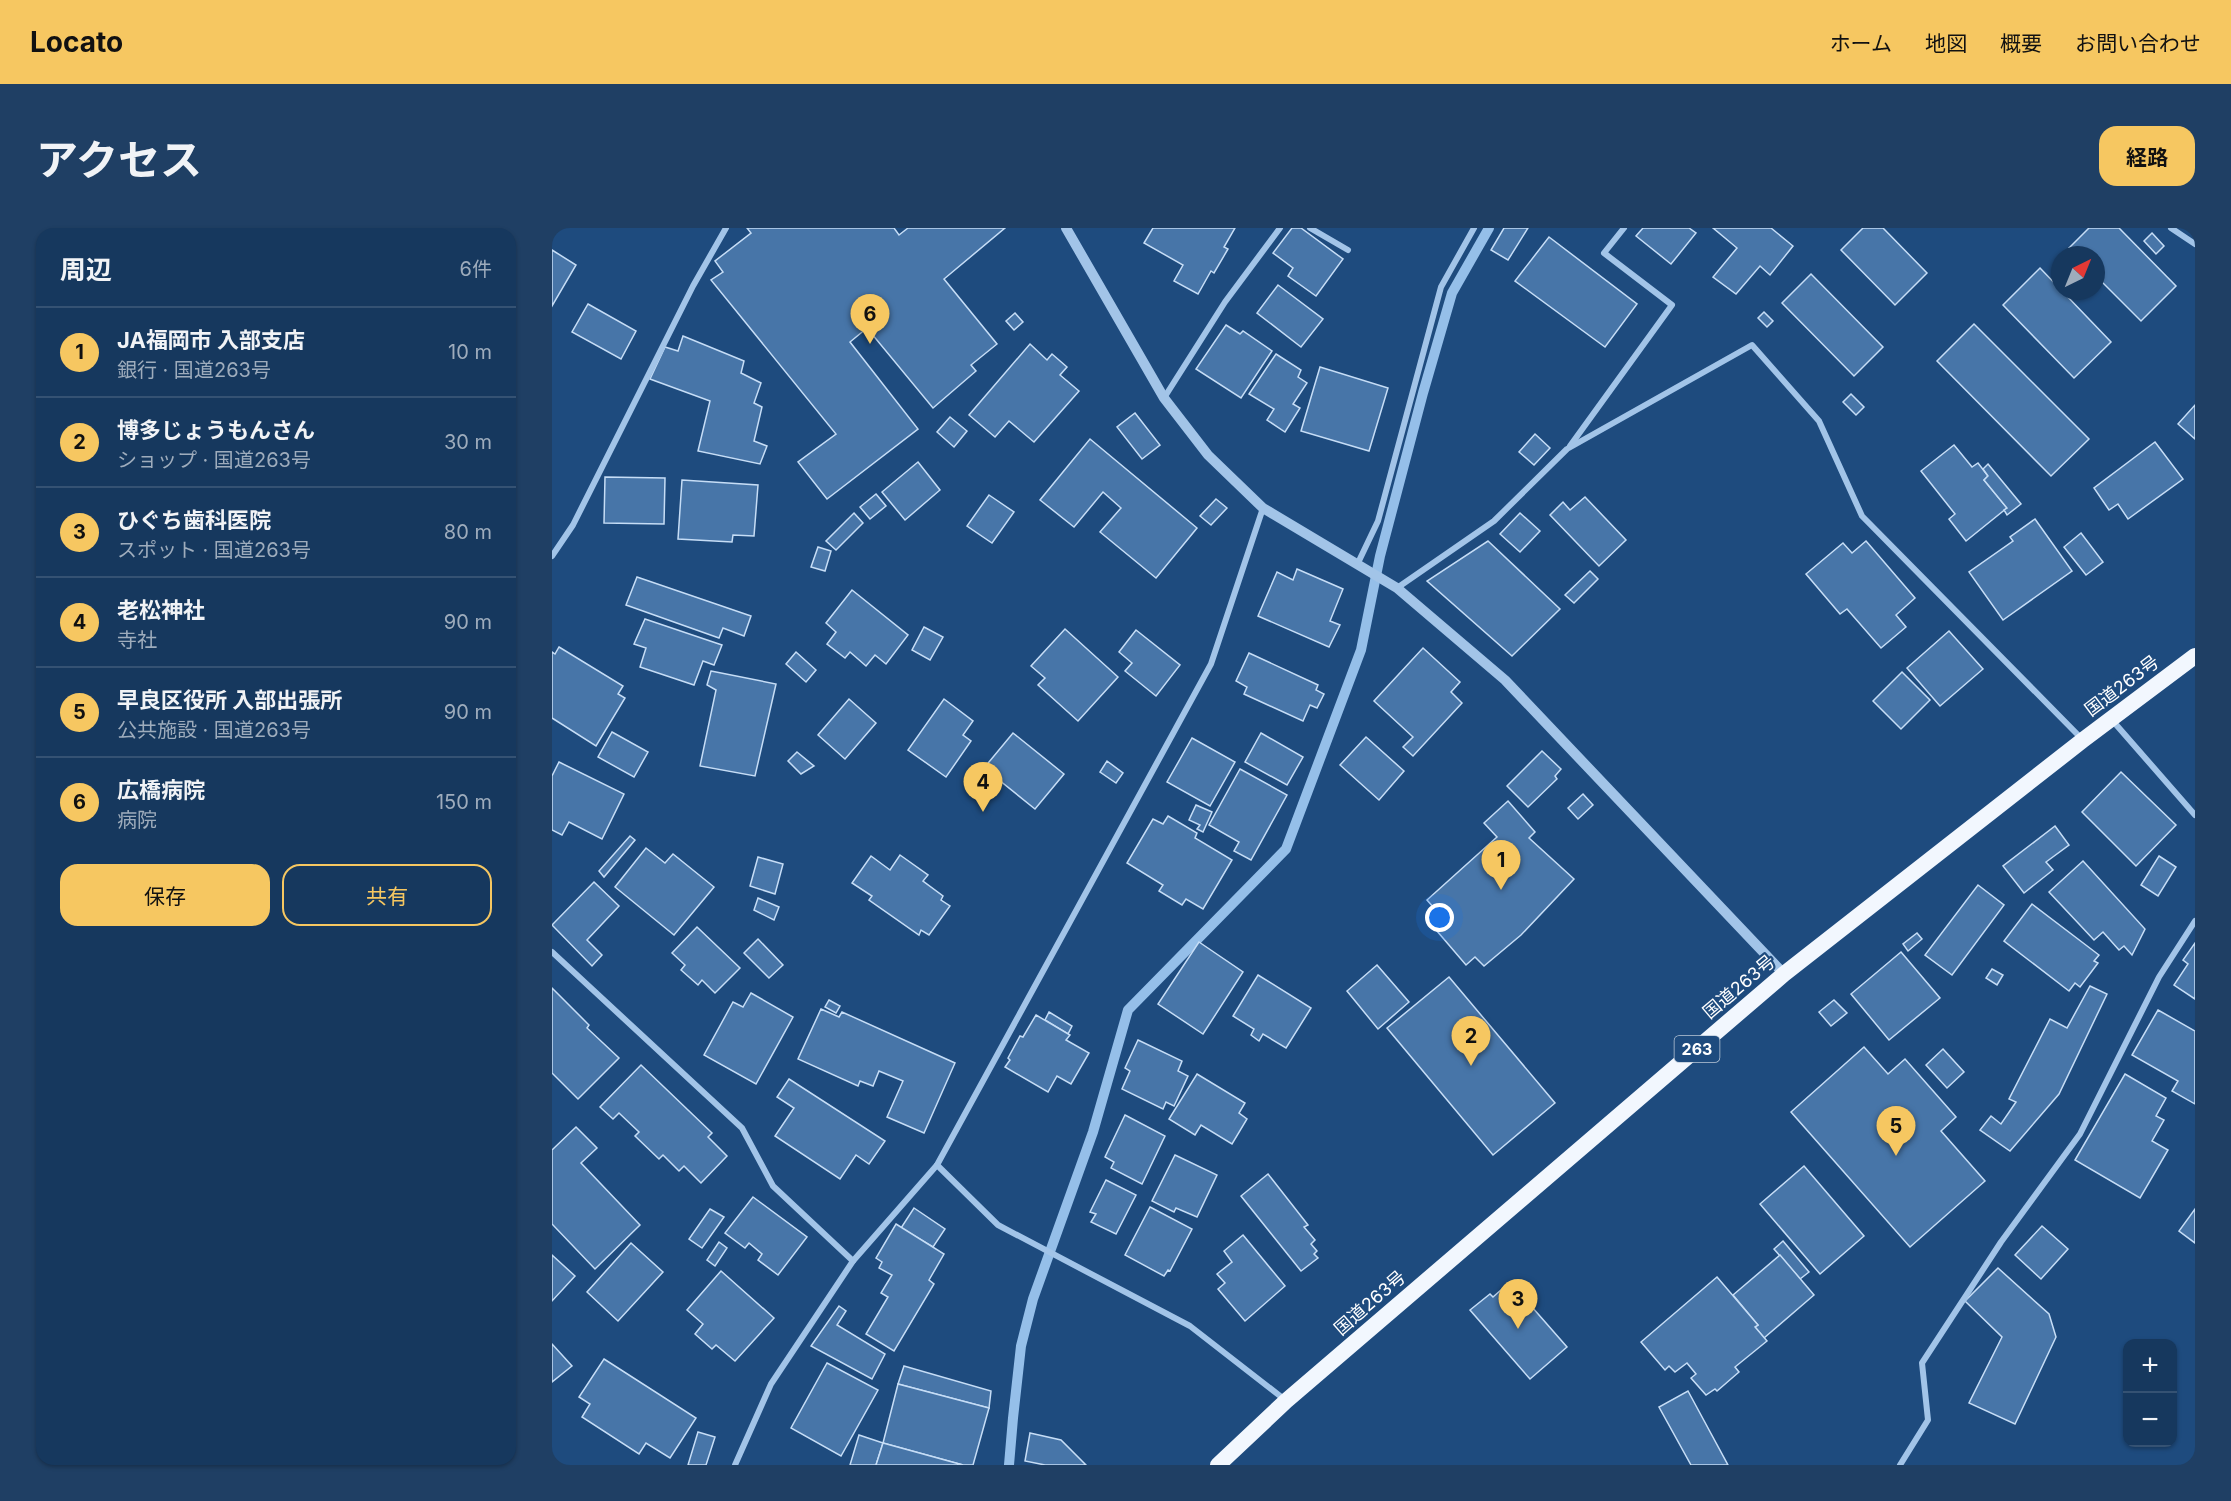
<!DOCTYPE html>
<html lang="ja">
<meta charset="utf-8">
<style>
:root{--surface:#16385e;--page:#1f3f64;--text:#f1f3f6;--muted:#9eacbc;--line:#355273;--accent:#f6c761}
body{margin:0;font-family:Inter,"Noto Sans JP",sans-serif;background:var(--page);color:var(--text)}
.controls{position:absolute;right:18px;bottom:18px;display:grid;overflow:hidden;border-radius:12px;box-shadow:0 2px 4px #0004}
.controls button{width:54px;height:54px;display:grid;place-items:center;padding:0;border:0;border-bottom:2px solid var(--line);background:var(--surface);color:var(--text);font:30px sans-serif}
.compass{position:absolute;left:1499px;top:18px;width:54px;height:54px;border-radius:50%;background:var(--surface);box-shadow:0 2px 4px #0004;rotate:43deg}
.you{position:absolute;left:888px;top:690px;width:21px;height:21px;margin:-15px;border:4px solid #fff;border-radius:50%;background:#1a73e8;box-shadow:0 0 0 9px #1a73e833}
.badge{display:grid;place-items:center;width:39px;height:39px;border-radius:50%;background:var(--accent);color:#111;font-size:20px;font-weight:700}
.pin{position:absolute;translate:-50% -50px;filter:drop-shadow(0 2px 3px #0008)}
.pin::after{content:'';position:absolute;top:32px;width:21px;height:18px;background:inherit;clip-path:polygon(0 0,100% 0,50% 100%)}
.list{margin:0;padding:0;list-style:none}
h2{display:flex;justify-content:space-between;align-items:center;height:78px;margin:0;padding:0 24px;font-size:26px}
h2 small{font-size:20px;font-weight:400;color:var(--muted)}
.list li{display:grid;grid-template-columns:39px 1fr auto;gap:18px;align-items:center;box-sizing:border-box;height:90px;padding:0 24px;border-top:2px solid var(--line)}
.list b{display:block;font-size:22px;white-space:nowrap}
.list p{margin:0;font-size:20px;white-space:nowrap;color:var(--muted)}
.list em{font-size:20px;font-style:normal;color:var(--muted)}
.actions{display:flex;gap:12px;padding:18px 24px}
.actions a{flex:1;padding:14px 0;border:2px solid var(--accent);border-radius:18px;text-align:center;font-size:21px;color:var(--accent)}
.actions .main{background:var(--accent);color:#111}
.map{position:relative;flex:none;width:1643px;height:1237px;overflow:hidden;border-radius:18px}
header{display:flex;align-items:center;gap:36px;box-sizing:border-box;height:84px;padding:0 30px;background:var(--accent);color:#111}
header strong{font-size:28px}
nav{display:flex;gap:33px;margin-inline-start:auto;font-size:21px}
.intro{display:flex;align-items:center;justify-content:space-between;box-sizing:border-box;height:144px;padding:0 36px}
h1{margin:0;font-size:42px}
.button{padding:15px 27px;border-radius:18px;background:var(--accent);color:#111;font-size:21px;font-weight:700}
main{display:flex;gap:36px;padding:0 36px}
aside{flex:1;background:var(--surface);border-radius:18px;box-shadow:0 2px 4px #0004}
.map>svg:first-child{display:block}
</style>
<header>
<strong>Locato</strong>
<nav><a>ホーム</a><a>地図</a><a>概要</a><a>お問い合わせ</a></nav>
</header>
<div class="intro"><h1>アクセス</h1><a class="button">経路</a></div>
<main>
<aside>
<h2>周辺<small>6件</small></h2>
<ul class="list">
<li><span class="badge">1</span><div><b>JA福岡市 入部支店</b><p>銀行 · 国道263号</p></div><em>10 m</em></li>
<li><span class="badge">2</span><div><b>博多じょうもんさん</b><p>ショップ · 国道263号</p></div><em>30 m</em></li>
<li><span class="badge">3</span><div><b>ひぐち歯科医院</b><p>スポット · 国道263号</p></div><em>80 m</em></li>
<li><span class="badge">4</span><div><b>老松神社</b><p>寺社</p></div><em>90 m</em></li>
<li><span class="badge">5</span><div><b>早良区役所 入部出張所</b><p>公共施設 · 国道263号</p></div><em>90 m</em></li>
<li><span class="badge">6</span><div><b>広橋病院</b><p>病院</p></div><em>150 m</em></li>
</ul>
<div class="actions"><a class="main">保存</a><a>共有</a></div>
</aside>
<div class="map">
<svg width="1643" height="1237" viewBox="0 0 1643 1237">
<rect width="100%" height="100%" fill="#1e4b7e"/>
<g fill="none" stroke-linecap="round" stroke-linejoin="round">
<path stroke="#95bfe9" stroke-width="10" d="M457,1237L461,1190L469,1118L481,1071L541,904L576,782L734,621L809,422L828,328L871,165L900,65L937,0"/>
</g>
<g fill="#4775a8" stroke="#c6ddf6" stroke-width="1.5">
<path d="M195,0H342L347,7L356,0H453L392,51L445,116L419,137L424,143L381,180L315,100L298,114L366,201L275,271L246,234L284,206L159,52L171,44L163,33L199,5Z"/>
<path d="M601,0H683L672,19L676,21L662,45L659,43L646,66L622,53L631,37L592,15Z"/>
<path d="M740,0H749L791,31L764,68L736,48L741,40L721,25Z"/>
<path d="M952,0H976L956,32L939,22Z"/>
<path d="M1091,0H1137L1144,5L1119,36L1084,8Z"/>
<path d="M1161,0H1219L1241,18L1218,47L1208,38L1184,66L1161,49L1185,20Z"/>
<path d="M1311,0H1331L1375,45L1343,77L1289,22Z"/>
<path d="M1537,0H1567L1624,58L1589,93L1544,48V27H1524L1517,20Z"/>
<path d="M1600,5L1612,18L1604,26L1592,13Z"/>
<path d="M997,9L1085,76L1053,119L963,53Z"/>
<path d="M0,22L24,37L0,78Z"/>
<path d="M1488,40L1559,114L1522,150L1451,77Z"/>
<path d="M1259,46L1331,119L1302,148L1230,75Z"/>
<path d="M726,57L771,91L749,119L705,85Z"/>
<path d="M36,76L84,103L69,131L20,104Z"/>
<path d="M1212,84L1221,93L1215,99L1206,90Z"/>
<path d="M463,85L471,94L462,102L454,93Z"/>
<path d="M1422,96L1537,211L1499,248L1385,133Z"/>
<path d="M674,97L688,106L691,103L720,123L689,170L644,141Z"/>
<path d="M131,108L192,133L189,145L209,155L202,175L210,179L202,213L215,218L208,236L146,223L158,173L98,151L113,119L126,123Z"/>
<path d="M478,116L495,132L500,126L515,139L508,147L527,163L482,214L457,193L443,209L417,187Z"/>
<path d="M724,126L749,142L746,149L755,155L741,176L748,180L733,204L715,192L722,181L697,166Z"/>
<path d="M768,139L836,160L817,223L749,203Z"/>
<path d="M1299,166L1312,179L1304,187L1291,174Z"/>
<path d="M1643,177V211L1626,196Z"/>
<path d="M583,185L608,217L590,231L565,199Z"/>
<path d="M398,189L415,203L402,219L385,204Z"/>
<path d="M983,206L998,220L982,237L967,224Z"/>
<path d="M538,211L645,300L604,350L548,304L569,280L551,264L522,299L488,272Z"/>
<path d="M1603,214L1631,251L1576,291L1566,276L1557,282L1542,260Z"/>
<path d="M1402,217L1420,239L1426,235L1436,248L1432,252L1455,280L1414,313L1397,291L1403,286L1369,243Z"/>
<path d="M366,234L388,262L353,292L330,264Z"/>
<path d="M1436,236L1469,276L1455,287L1452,282L1455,280L1432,252L1436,248L1431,241Z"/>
<path d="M53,249L113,250L112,296L52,295Z"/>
<path d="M130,252L206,257L202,308L181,307L180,314L126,311Z"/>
<path d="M324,266L334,278L318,291L308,279Z"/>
<path d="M437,267L462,284L440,315L415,298Z"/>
<path d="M1033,269L1074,312L1047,338L998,287L1011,274L1018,282Z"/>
<path d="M664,271L675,280L659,297L648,288Z"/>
<path d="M302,285L311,295L284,322L274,313Z"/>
<path d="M968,285L988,303L968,324L948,306Z"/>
<path d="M1483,291L1520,343L1451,392L1417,344L1461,313L1458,309Z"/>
<path d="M1529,305L1551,334L1534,347L1512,319Z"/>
<path d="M936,313L1008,381L960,428L875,353Z"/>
<path d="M1314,313L1363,370L1344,387L1354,399L1329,420L1295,381L1288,386L1254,346L1291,315L1300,325Z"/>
<path d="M266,319L279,323L273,343L259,339Z"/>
<path d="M745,341L791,361L778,393L788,397L777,419L706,388L725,344L741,352Z"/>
<path d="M1038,343L1046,351L1022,375L1013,367Z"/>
<path d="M85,349L199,388L192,408L171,400L167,410L74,377Z"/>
<path d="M300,362L356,407L334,436L323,427L314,438L298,424L293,430L275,416L284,404L274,395Z"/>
<path d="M93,391L170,417L162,437L151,433L142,457L88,439L94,420L82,416Z"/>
<path d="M372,399L391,409L378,432L360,422Z"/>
<path d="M513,401L566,449L526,493L486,457L493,450L479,438Z"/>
<path d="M584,402L628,437L604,468L573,443L580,435L567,424Z"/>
<path d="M1397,403L1431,441L1388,478L1355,440Z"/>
<path d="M7,419L71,458L66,466L73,470L44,518L0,490V424L3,426Z"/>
<path d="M871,420L908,454L899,464L910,475L861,528L851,519L861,509L822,473Z"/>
<path d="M244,424L264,442L254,454L234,436Z"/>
<path d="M697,425L766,457L764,462L772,466L765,480L758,477L751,493L692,466L695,459L684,453Z"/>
<path d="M159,443L224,456L203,548L148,538L164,462L155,457Z"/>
<path d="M1350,444L1378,472L1349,501L1321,473Z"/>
<path d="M297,471L324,495L293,531L266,507Z"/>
<path d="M392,471L421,493L411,507L419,513L394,549L356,522Z"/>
<path d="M60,504L96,524L82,549L46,529Z"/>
<path d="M461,505L512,546L483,581L432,540Z"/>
<path d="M709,505L751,529L735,557L693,534Z"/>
<path d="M814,509L852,543L827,572L788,537Z"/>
<path d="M640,510L683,534L658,578L615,554Z"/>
<path d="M990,523L1009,541L1003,548L1005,551L976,579L955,558Z"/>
<path d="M245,524L262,538L249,546L236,533Z"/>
<path d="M555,533L571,545L564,555L548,544Z"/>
<path d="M7,534L72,566L50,611L17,594L10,607L0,602V548Z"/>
<path d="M688,541L735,567L699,632L682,623L687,614L657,597Z"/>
<path d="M1569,544L1624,597L1584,638L1530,584Z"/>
<path d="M1031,566L1041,577L1026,591L1016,580Z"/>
<path d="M956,573L983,604L977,610L1022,651L969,707L932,738L923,729L914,737L879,696L889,688L875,672L945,609L932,595Z"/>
<path d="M644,577L660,584L651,604L645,601L648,597L637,592Z"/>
<path d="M616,588L645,605L643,610L680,632L651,681L634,671L630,677L607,663L611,657L575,635L601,591L611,596Z"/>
<path d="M1503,598L1517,617L1494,634L1501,642L1472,665L1451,638Z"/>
<path d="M78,608L83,612L52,649L47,643Z"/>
<path d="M94,620L113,635L121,626L162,659L122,707L63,659Z"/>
<path d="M348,627L376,647L371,653L391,668L389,672L398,678L377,707L369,702L367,707L317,672L320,668L300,655L319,628L338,642Z"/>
<path d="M1607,628L1624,639L1606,668L1589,657Z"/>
<path d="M206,629L231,636L223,666L198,658Z"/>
<path d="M1531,633L1593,701L1580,727L1572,718L1567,722L1551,704L1542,712L1497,664Z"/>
<path d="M42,654L67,678L35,712L50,727L40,738L0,697Z"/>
<path d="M1426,657L1452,677L1400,747L1373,727Z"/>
<path d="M206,670L227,679L222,692L202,682Z"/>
<path d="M1480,676L1547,727L1542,733L1546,735L1528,759L1523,755L1517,763L1452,713Z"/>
<path d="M145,699L188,740L163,765L150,752L146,757L129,742L133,737L120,725Z"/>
<path d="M1365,705L1370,711L1356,723L1351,716Z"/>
<path d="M206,711L231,737L217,750L192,725Z"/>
<path d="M647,714L691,744L651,806L606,776Z"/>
<path d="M1643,715V771L1622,757L1636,736L1631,732Z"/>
<path d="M1349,724L1388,770L1337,812L1299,766Z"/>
<path d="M825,737L857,774L826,801L795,763Z"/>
<path d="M1440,741L1451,747L1445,757L1434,750Z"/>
<path d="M706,747L759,780L734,820L711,806L707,813L699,807L702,801L681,788Z"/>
<path d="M897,749L1003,875L941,927L835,800Z"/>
<path d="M1538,758L1555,766L1507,866L1458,923L1428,902L1439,888L1449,896L1464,874L1457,871L1498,791L1515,800Z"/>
<path d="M0,760L37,797L35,800L67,830L26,871L0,845Z"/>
<path d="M199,765L241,789L204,856L152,827L181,774L191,779Z"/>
<path d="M277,772L288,778L284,785L273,779Z"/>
<path d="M1282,772L1295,785L1279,798L1267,784Z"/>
<path d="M269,781L287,789L290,784L403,835L372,905L335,889L351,853L327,843L321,858L308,853L306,858L246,831Z"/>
<path d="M1606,782L1643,803V876L1620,863L1626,853L1580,827Z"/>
<path d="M497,784L520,798L516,806L493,792Z"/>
<path d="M484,787L518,807L514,812L537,825L519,856L505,848L496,864L453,839L458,832L456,830L468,808L471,809Z"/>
<path d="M586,812L630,833L626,843L636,848L622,878L614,874L611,881L570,861L578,843L573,840Z"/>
<path d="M1312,819L1336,846L1353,831L1404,889L1389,903L1433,953L1358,1019L1239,884Z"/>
<path d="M1391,821L1412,844L1395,860L1374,837Z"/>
<path d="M89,837L160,905L156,909L175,928L149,955L132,938L127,943L111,927L107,931L83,908L87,904L67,885L61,891L48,879Z"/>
<path d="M645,846L693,875L687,885L695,891L680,916L649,897L643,907L617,891Z"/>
<path d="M1573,846L1614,870L1604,888L1612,892L1600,913L1616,922L1588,970L1523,932Z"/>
<path d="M237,851L333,913L317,936L304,927L288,951L223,908L242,880L225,869Z"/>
<path d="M573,887L613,908L590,956L559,940L562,934L553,929Z"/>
<path d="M24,899L45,920L29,935L88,997L43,1041L0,996V922Z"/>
<path d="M623,927L665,947L645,989L624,980L622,984L600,973Z"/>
<path d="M1252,938L1312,1008L1268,1046L1208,976Z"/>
<path d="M716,946L756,997L752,999L763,1012L759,1016L765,1023L762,1026L766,1030L749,1043L689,968Z"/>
<path d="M554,952L584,967L564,1006L539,994L544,986L538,984Z"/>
<path d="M201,969L255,1009L226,1047L206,1032L210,1026L197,1015L193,1020L173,1005Z"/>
<path d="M598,979L640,1001L618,1043L616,1042L612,1048L573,1027Z"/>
<path d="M362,980L393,1001L381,1019L349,1000Z"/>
<path d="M158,981L172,989L150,1020L137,1011Z"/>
<path d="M1643,981V1015L1627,1003Z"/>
<path d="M344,996L392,1026L377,1052L382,1056L342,1123L314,1106L336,1069L329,1065L340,1047L327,1040L330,1034L324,1030Z"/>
<path d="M1490,998L1516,1021L1489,1051L1463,1027Z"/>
<path d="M691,1007L733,1058L693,1093L666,1061L673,1055L665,1046L680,1034L672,1023Z"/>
<path d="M1231,1013L1257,1044L1248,1051L1222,1021Z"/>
<path d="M167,1014L175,1020L163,1038L155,1032Z"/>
<path d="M79,1015L111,1044L66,1093L35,1064Z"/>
<path d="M0,1027L23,1048L0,1073Z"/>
<path d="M1228,1027L1262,1067L1212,1110L1203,1099L1206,1097L1181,1067Z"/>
<path d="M1446,1040L1497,1086L1504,1109L1463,1196L1417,1175L1450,1109L1413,1073Z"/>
<path d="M169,1043L222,1090L183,1133L164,1117L160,1121L143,1106L151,1096L135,1082Z"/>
<path d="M1165,1049L1206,1097L1203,1099L1215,1113L1183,1139L1187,1144L1165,1163L1163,1161L1154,1167L1139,1150L1144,1146L1135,1135L1123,1144L1117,1138L1113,1142L1089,1114Z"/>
<path d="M958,1054L1015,1119L978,1151L918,1082L938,1066L941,1069Z"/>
<path d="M287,1078L294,1083L285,1097L333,1126L320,1151L259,1118Z"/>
<path d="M0,1116L20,1138L0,1154Z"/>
<path d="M52,1131L144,1190L118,1230L94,1215L87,1226L30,1189L38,1176L27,1169Z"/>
<path d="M275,1135L326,1162L289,1228L239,1200Z"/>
<path d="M352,1138L439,1163L437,1180L346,1156Z"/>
<path d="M346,1156L437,1180L421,1237H411L331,1215Z"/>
<path d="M1136,1163L1176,1237H1139L1107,1179Z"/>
<path d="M146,1204L163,1209L154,1237H136Z"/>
<path d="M478,1205L509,1212L534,1237H493L473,1233Z"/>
<path d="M307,1207L331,1215L324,1237H298Z"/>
<path d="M331,1215L411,1237H324Z"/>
</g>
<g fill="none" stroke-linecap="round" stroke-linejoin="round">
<g stroke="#a2c4e8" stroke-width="6">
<path d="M758,0L796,22"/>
<path d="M1619,0L1643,16"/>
<path d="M612,170L673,74L728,0"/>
<path d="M1018,218L1120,77L1052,25L1072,0"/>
<path d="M0,328L21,297L141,58L174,0"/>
<path d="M805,337L826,293L889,59L922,0"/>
<path d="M845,360L942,293L1015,221L1200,117L1267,193L1310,288L1529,510"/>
<path d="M1560,492L1643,587"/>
<path d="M0,724L190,900L221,958L301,1033L385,937L446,997L638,1098L732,1171"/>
<path d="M385,937L659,436L711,280"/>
<path d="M183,1237L219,1156L301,1033"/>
<path d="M1348,1237L1376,1192L1370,1135L1449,1014L1528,906L1607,749L1643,693"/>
</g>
<path stroke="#a2c4e8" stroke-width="10" d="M514,0L612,170L656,227L711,280L845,360L953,452L1232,746"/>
<path stroke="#f2f7fe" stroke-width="16" d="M666,1237L734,1173L1232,746L1531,512L1643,428"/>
</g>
<g text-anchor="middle" stroke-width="4.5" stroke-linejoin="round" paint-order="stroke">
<rect fill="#1e4b7e" stroke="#bcc9d8" stroke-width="1.5" x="1122.5" y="808" width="45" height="26" rx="4.5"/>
<g font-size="16" font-weight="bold" fill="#fff">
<text x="1145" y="827">263</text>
</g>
<g font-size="18" fill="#fff" stroke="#1e4b7e">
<text transform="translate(1570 458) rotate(-37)" y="6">国道263号</text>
<text transform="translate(1187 759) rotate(-40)" y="6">国道263号</text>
<text transform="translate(818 1075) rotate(-41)" y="6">国道263号</text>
</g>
</g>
</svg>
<div class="controls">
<button>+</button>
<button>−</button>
</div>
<svg class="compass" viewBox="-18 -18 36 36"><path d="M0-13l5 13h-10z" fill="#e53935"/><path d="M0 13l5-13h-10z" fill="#9eacbc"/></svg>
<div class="you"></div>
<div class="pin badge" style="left:949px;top:662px">1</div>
<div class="pin badge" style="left:919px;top:838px">2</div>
<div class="pin badge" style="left:966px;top:1101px">3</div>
<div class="pin badge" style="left:431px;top:584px">4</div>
<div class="pin badge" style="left:1344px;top:928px">5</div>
<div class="pin badge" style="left:318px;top:116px">6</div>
</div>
</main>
